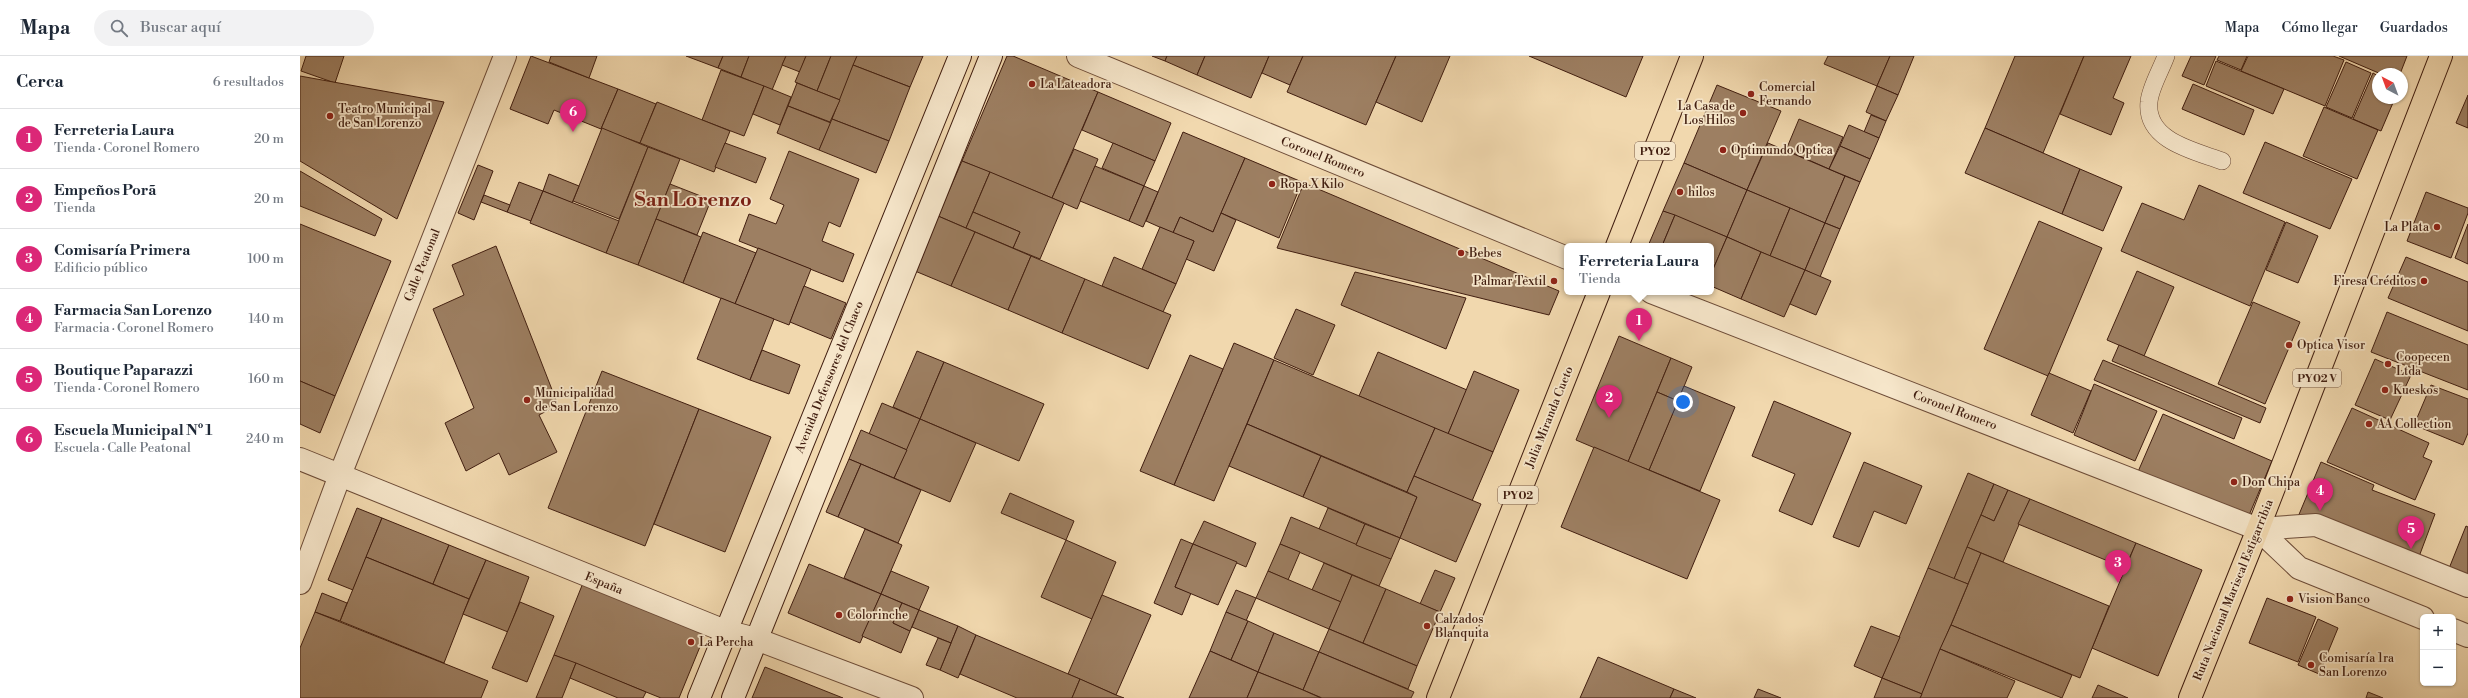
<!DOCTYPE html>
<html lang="es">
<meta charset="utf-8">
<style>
:root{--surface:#fff;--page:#f2f2f3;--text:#1f2937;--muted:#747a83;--line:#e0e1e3;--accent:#db2777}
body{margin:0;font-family:"Libre Bodoni",serif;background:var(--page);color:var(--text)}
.controls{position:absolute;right:12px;bottom:12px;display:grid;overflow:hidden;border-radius:6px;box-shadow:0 1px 3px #0004}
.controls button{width:36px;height:36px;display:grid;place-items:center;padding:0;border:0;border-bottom:1px solid var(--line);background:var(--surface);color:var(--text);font:20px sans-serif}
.compass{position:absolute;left:2072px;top:12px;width:36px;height:36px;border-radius:50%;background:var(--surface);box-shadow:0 1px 3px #0004;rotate:319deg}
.you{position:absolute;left:1383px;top:346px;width:14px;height:14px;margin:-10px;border:3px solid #fff;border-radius:50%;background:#1a73e8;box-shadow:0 0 0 6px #1a73e833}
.badge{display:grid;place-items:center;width:26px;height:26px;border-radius:50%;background:var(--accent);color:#fff;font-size:13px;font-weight:700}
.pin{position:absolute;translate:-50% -33px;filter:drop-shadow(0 1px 2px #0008)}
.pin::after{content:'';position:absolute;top:21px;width:14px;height:12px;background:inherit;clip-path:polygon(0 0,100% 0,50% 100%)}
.popup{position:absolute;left:1264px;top:187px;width:150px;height:52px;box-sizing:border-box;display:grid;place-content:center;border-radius:6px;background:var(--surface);filter:drop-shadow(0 1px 3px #0005);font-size:13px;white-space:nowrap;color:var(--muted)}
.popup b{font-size:15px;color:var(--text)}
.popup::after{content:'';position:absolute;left:50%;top:100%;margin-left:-8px;border:8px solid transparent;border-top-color:var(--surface)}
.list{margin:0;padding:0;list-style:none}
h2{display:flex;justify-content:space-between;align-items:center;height:52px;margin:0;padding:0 16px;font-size:17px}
h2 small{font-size:13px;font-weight:400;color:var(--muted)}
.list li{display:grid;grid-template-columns:26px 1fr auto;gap:12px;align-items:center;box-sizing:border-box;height:60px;padding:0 16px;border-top:1px solid var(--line)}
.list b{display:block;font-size:15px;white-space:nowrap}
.list p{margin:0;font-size:13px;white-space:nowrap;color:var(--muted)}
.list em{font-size:13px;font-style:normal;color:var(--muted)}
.icon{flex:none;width:22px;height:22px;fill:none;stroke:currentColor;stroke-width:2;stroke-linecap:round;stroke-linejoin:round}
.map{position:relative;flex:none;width:2168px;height:642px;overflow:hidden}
header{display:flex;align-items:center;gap:24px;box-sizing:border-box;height:56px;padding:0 20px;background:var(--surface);border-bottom:1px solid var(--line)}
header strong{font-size:19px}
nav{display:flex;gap:22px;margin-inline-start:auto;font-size:14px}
.search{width:280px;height:36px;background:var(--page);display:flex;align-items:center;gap:10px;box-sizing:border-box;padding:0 14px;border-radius:22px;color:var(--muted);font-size:15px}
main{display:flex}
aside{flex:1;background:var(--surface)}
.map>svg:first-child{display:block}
</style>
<header>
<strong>Mapa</strong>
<div class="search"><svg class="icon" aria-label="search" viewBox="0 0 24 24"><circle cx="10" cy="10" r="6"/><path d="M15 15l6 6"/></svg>Buscar aquí</div>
<nav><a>Mapa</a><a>Cómo llegar</a><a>Guardados</a></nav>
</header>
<main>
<aside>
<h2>Cerca<small>6 resultados</small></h2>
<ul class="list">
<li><span class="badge">1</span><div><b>Ferreteria Laura</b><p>Tienda · Coronel Romero</p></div><em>20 m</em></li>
<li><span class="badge">2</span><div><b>Empeños Porã</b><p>Tienda</p></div><em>20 m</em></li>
<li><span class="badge">3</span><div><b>Comisaría Primera</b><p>Edificio público</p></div><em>100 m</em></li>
<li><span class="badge">4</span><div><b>Farmacia San Lorenzo</b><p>Farmacia · Coronel Romero</p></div><em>140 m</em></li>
<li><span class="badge">5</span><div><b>Boutique Paparazzi</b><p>Tienda · Coronel Romero</p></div><em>160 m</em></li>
<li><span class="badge">6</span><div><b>Escuela Municipal Nº 1</b><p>Escuela · Calle Peatonal</p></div><em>240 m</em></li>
</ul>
</aside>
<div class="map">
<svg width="2168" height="642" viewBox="0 0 2168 642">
<rect width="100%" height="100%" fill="#f1d8ae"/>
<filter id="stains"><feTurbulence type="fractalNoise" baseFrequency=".005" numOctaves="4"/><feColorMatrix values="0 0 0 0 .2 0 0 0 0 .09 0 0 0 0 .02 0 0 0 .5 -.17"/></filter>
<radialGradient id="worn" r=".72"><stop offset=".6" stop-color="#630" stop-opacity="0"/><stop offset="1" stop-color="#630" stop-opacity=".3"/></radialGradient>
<g fill="#9d7f62" stroke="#411e10">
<path d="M6,0H44L35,27L1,15Z"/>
<path d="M231,0L318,33L301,73L254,54L248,68L210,53Z"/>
<path d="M251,0H297L289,22L249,6Z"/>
<path d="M386,0H423L418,12Z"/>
<path d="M423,0H449L441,21L418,12Z"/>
<path d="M449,0H486L472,34L441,21Z"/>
<path d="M486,0H506L500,16L482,9Z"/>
<path d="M506,0H531L517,35L495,26Z"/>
<path d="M531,0H557L540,44L517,35Z"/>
<path d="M557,0H623L610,31L553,9Z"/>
<path d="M707,0H713L798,36L752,142L662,105Z"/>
<path d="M852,0H867L865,5Z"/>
<path d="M867,0H905L897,19L865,5Z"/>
<path d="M905,0H969L951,42L897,19Z"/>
<path d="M969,0H1003L990,29L962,17Z"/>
<path d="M1003,0H1096L1066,69L987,36Z"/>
<path d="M1096,0H1150L1122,66L1076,46Z"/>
<path d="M1229,0H1343L1326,41Z"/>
<path d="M1528,0H1590L1577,30L1524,8Z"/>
<path d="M1590,0H1614L1598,39L1577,30Z"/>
<path d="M1715,0H1784L1743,97L1685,72Z"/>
<path d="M1784,0H1831L1813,42L1824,47L1811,79L1760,58Z"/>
<path d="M1891,0H1916L1904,29L1882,20Z"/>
<path d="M1919,0H1947L1941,14L1917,4Z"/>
<path d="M1948,0H2033L2044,4L2025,50L1941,15Z"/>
<path d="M2039,0H2107L2100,18H2081Z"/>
<path d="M1916,5L1984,33L1973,58L1906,30Z"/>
<path d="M2046,6L2071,17L2052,62L2026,51Z"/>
<path d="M553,9L610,31L589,85L532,63Z"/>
<path d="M421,14L464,30L444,80L402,64Z"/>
<path d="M2073,17L2078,20V42H2095L2081,75L2053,63Z"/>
<path d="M0,20L144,46L97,163L0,105Z"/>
<path d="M497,27L540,44L530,66L488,50Z"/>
<path d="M1893,28L1954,54L1944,79L1882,53Z"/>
<path d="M1417,29L1481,55L1447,134L1384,107Z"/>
<path d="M464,30L491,41L480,69L453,58Z"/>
<path d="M1577,30L1598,39L1586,65L1566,56Z"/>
<path d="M318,33L356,48L340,87L301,73Z"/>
<path d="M798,36L871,67L855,105L782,74Z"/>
<path d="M2168,39V72L2156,67Z"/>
<path d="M357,46L430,75L414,116L340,87Z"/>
<path d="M488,50L531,67L519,94L477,77Z"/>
<path d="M2024,51L2078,74L2057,123L2003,100Z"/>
<path d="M1571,59L1586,65L1579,82L1564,76Z"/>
<path d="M532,63L589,85L576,117L519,94Z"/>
<path d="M1499,63L1543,81L1529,113L1486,94Z"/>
<path d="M1549,69L1579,82L1570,103L1540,90Z"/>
<path d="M302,72L348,91L319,163L273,145Z"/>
<path d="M1685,72L1780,113L1762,158L1665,117Z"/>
<path d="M883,76L945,102L913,176L880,161L873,177L846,165Z"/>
<path d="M1965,86L2052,123L2030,173L1943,137Z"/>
<path d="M425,87L466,102L456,127L415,111Z"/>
<path d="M813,87L855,105L844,130L802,112Z"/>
<path d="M1468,87L1545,120L1525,167L1447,134Z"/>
<path d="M1540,90L1570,103L1560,126L1529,113Z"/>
<path d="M348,91L380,103L338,209L306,197Z"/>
<path d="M774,93L798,103L777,153L752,142Z"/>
<path d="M489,95L559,123L540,171L529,166L522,185L554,198L543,226L439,185L449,158L476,168L484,149L470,143Z"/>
<path d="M945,102L1002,126L979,182L921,157Z"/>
<path d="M662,105L690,116L666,172L638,160Z"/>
<path d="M1384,107L1447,134L1427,181L1363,155Z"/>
<path d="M178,109L193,115L174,164L158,157Z"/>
<path d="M795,110L844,130L829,165L780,145Z"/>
<path d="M1780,113L1822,131L1803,175L1762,158Z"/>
<path d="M0,115L82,163L75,180L0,150Z"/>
<path d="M690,116L764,147L740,203L713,192L720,176L673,156Z"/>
<path d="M249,118L279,130L272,147L243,135Z"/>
<path d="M1545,120L1560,126L1540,173L1525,167Z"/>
<path d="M219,126L243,135L231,165L207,156Z"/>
<path d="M1004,127L1259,235L1249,259L977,192Z"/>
<path d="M370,128L411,144L397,179L356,163Z"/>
<path d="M1899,129L1985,166L1950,250L1821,195L1842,147L1884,164Z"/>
<path d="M844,130L858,136L843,171L829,165Z"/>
<path d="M1447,134L1490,152L1470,200L1427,181Z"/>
<path d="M243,135L319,165L306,197L230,167Z"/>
<path d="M2126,136L2168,152V157L2151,202L2107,185Z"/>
<path d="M184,139L210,149L207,156L181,146Z"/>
<path d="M1490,152L1525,167L1505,214L1470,200Z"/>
<path d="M1363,155L1375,159L1362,190H1348Z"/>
<path d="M673,156L720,176L713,192L666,172Z"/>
<path d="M921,157L936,164L914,215L886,203L894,185L873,177L880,161L913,176Z"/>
<path d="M1375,159L1427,181L1411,218V190H1362Z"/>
<path d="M638,160L675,176L651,230L615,215Z"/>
<path d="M356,163L401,181L383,227L338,209Z"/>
<path d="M1739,165L1802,192L1748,320L1684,293Z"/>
<path d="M1986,166L2018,180L1998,227L1966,214Z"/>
<path d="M1525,167L1540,173L1520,221L1505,214Z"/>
<path d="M0,168L91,205L35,340L0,325Z"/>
<path d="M2168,168V208L2155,202Z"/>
<path d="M860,171L894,185L876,228L842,213Z"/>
<path d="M403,176L456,197L435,248L383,227Z"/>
<path d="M675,176L731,200L708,254L651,230Z"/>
<path d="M1427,181L1461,196L1441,243L1411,230V218Z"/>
<path d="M196,190L258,349L239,359L257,396L209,419L199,397L166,415L145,367L174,352L133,253L164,239L152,209Z"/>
<path d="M458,192L511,213L489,269L435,248Z"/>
<path d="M1461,196L1505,214L1484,261L1441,243Z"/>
<path d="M731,200L785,223L762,277L708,254Z"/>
<path d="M814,201L876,228L863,256L802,230Z"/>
<path d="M2106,201L2168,226V275L2088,242Z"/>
<path d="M1505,214L1531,225L1516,259L1490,248Z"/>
<path d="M1837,215L1874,231L1844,300L1807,284Z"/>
<path d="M1055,216L1166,242L1146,293L1041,249Z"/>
<path d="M785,223L871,259L848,313L762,277Z"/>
<path d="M504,230L546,247L531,283L490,266Z"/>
<path d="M421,242L474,263L450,324L397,303Z"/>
<path d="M1953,246L2000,266L1965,348L1918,328Z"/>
<path d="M996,253L1035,269L1013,319L974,302Z"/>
<path d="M2087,256L2168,289V334L2071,296Z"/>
<path d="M1319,280L1371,302L1328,406L1276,384Z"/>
<path d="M934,287L974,304L914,445L874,429Z"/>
<path d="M1819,289L1966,352L1960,367L1812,305Z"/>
<path d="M462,294L500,309L489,338L450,324Z"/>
<path d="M617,295L644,306L620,363L593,351Z"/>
<path d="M1078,296L1167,334L1148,378L1059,340Z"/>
<path d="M890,299L923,313L874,429L840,415Z"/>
<path d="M1371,302L1392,311L1378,345L1357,336Z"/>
<path d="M2075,303L2111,319L2090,364L2055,349Z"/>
<path d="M974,304L1135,372L1107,436L947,368Z"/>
<path d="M1803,304L1942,362L1934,383L1794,324Z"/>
<path d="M644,306L744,348L719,405L620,363Z"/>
<path d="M302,315L399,353L345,490L248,452Z"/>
<path d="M1174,315L1219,334L1193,396L1148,378Z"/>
<path d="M1749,317L1791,335L1773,377L1731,359Z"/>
<path d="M0,325L35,340L20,377L0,368Z"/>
<path d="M1794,328L1857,355L1835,405L1774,379Z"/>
<path d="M2131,329L2168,343V377L2163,389L2114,369Z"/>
<path d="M1384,330L1435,351L1400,435L1349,414Z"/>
<path d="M1357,336L1378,345L1349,414L1328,406Z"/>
<path d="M1474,345L1551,377L1512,469L1479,455L1495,418L1452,400Z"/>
<path d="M582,347L620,363L607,394L569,378Z"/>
<path d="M2052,352L2129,387L2123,401L2132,405L2115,444L2027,406Z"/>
<path d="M399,353L471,381L425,496L354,468Z"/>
<path d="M1863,358L1972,405L1947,464L1837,418Z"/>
<path d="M620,363L676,387L650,446L594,422Z"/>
<path d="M947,368L1021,400L1003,441L929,410Z"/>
<path d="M1135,372L1193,396L1172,445L1114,420Z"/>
<path d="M561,374L607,394L594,422L549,403Z"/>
<path d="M1294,391L1420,444L1387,523L1261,471Z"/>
<path d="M1021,400L1117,441L1100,482L1003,441Z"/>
<path d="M549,403L561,408L538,461L526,456Z"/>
<path d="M1564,406L1622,430L1606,468L1574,455L1559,491L1533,481Z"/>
<path d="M2021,406L2074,429L2072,434L2135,458L2114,514L1995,468Z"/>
<path d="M561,408L621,434L598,487L538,461Z"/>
<path d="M1668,417L1694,428L1654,523L1628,512Z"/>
<path d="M1114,420L1181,448L1156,506L1100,482L1117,441L1107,436Z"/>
<path d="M1694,428L1708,434L1694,465L1681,459Z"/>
<path d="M1708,434L1730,443L1703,506L1667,491L1681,459L1694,465Z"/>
<path d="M710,437L774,465L766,484L701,457Z"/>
<path d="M1730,443L1836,487L1825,512L1718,468Z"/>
<path d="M57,452L82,462L53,534L28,524Z"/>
<path d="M1028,452L1065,468L1056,489L1019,473Z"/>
<path d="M991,461L1091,503L1079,530L980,488Z"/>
<path d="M82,462L149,489L133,528L66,501Z"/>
<path d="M904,465L956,487L946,511L893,488Z"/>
<path d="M1065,468L1100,482L1091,503L1056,489Z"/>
<path d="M2166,470L2168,471V523L2148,515Z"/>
<path d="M565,473L602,489L581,538L544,522Z"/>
<path d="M881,483L893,488L875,531L891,537L882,559L854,547Z"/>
<path d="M766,484L816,506L792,563L741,541Z"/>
<path d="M1836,487L1902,514L1858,620L1792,592Z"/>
<path d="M893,488L937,506L918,549L875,531Z"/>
<path d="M980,488L1000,496L988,524L968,515Z"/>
<path d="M149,489L186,504L169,543L133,528Z"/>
<path d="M1667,491L1681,497L1668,528L1654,523Z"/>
<path d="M1681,497L1809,550L1780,622L1651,569Z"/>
<path d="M66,501L169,543L144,607L40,565Z"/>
<path d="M186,504L229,521L208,576L163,558Z"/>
<path d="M1024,507L1052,519L1041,546L1012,534Z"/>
<path d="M509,508L581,538L560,587L488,557Z"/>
<path d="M1628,512L1668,528L1622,638L1582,622Z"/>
<path d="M1135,514L1155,522L1140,556L1120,548Z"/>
<path d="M591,515L629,531L619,554L581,538Z"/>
<path d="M968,515L1041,546L1029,573L956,542Z"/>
<path d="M1052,519L1086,533L1063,587L1029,573Z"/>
<path d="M283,527L406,576L379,642H361L254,599Z"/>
<path d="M1086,533L1140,556L1117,610L1063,587Z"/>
<path d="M936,534L956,542L946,565L926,556Z"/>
<path d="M22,537L47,547L40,565L15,556Z"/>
<path d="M581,538L602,547L593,567L610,575L601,597L562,580Z"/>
<path d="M802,539L851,559L816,639L768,618Z"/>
<path d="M1967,542L2016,561L1998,606L1949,587Z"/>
<path d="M220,546L254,560L227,626L192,612Z"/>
<path d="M602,547L619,554L610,575L593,567Z"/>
<path d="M619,554L658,570L651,587L612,571Z"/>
<path d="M15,556L188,625L181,642H0V592Z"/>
<path d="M926,556L948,565L931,604L910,595Z"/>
<path d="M2018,563L2038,572L2019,618L1998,609Z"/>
<path d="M948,565L974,577L958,616L931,604Z"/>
<path d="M1651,569L1772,619L1762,642L1640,593Z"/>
<path d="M658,570L676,579L658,622L640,614Z"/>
<path d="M1571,570L1600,581L1582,622L1554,610Z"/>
<path d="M1029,573L1117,610L1108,633L1019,596Z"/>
<path d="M974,577L1019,596L1003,634L958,616Z"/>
<path d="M676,579L780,623L772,642H717L660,618Z"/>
<path d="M638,582L651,587L640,614L626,609Z"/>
<path d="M1640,593L1715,625L1707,642H1620Z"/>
<path d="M910,595L958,616L947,642H889Z"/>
<path d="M1019,596L1114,636L1111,642H1022L1003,634Z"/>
<path d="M254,599L276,607L262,642H236Z"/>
<path d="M1298,601L1374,633L1370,642H1280Z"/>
<path d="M276,607L346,636L343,642H318L270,622Z"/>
<path d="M465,611L543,642H452Z"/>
<path d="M958,616L1003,634L1021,642H947Z"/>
<path d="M1582,622L1622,638L1620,642H1574Z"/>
<path d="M780,623L816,639L824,642H772Z"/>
<path d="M1798,629L1828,642H1792Z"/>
<path d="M1374,633L1396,642H1370Z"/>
<path d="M1458,633L1481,642H1454Z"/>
<path d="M2068,636L2083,642H2066Z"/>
</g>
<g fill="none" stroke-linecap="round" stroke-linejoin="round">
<defs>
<path id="lane" d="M1866,0C1861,14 1850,32 1849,46C1845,85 1895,95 1922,105"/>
<g id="street">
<path d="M778,0L1267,202"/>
<path d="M1351,236L1958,473L1999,512L2123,562"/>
<path d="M0,403L425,575L456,583L612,642"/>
<path d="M1958,473L2016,469L2168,530"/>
<path d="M0,527L40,419L205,0"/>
<path d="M2153,574L2168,580"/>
</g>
<g id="secondary">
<path d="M399,642L660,0"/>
<path d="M433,642L691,0"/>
</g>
<g id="highway">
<path d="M1317,190L1392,0"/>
<path d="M1138,642L1299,236"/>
<path d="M1890,642L1958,473L2141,0"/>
</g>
</defs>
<use href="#lane" stroke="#6d4c38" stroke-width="18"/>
<use href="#street" stroke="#6d4c38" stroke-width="24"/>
<use href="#secondary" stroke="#411e10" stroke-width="24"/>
<use href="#highway" stroke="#411e10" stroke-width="24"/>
<use href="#lane" stroke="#f6e6ca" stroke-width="17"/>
<use href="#street" stroke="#f6e6ca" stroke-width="22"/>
<use href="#secondary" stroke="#f6e6ca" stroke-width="22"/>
<use href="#highway" stroke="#f1d8ae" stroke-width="22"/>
</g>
<g fill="#8f2418" stroke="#f6e6ca" stroke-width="1.5">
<circle cx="732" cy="28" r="4"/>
<circle cx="1451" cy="38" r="4"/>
<circle cx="1443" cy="57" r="4"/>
<circle cx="30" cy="60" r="4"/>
<circle cx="1423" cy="94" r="4"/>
<circle cx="972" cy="128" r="4"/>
<circle cx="1380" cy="136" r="4"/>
<circle cx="2137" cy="171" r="4"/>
<circle cx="1161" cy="197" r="4"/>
<circle cx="1254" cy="225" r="4"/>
<circle cx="2124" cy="225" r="4"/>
<circle cx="1989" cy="289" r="4"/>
<circle cx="2088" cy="308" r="4"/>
<circle cx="2085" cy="334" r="4"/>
<circle cx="227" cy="344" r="4"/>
<circle cx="2069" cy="368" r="4"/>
<circle cx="1934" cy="426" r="4"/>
<circle cx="1990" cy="543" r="4"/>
<circle cx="539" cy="559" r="4"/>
<circle cx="1127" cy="570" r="4"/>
<circle cx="391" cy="586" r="4"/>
<circle cx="2011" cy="609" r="4"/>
</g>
<g text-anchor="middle" stroke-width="3.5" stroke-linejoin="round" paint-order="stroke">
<g fill="#f6e6ca" stroke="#775a48" stroke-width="1">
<rect x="1335" y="86" width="40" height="18" rx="3"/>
<rect x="1993" y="313" width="48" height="18" rx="3"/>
<rect x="1198" y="430" width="40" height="18" rx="3"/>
</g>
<g font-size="11" font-weight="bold" fill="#411e10">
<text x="1355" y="99">PY02</text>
<text x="2017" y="326">PY02 V</text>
<text x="1218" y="443">PY02</text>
</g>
<g font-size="12" fill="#411e10" stroke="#f6e6ca" text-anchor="start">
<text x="740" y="32">La Lateadora</text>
<text x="1459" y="35">Comercial<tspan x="1459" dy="14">Fernando</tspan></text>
<text x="1435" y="54" text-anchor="end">La Casa de<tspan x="1435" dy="14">Los Hilos</tspan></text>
<text x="38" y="57">Teatro Municipal<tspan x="38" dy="14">de San Lorenzo</tspan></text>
<text x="1431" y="98">Optimundo Optica</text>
<text x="980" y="132">Ropa X Kilo</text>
<text x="1388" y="140">hilos</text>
<text x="2129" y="175" text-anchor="end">La Plata</text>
<text x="1169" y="201">Bebes</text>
<text x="1246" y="229" text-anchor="end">Palmar Textil</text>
<text x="2116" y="229" text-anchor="end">Firesa Créditos</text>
<text x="1997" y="293">Optica Visor</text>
<text x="2096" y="305">Coopecen<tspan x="2096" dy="14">Ltda</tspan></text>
<text x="2093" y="338">Kueskos</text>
<text x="235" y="341">Municipalidad<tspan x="235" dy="14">de San Lorenzo</tspan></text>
<text x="2077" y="372">AA Collection</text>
<text x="1942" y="430">Don Chipa</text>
<text x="1998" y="547">Vision Banco</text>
<text x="547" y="563">Colorinche</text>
<text x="1135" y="567">Calzados<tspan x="1135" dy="14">Blanquita</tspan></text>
<text x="399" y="590">La Percha</text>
<text x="2019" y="606">Comisaría 1ra<tspan x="2019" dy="14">San Lorenzo</tspan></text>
</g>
<g font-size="12" fill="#411e10" stroke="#f6e6ca">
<text transform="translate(1023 101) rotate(22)" y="4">Coronel Romero</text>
<text transform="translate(122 209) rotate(-68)" y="4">Calle Peatonal</text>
<text transform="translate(529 321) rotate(-68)" y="4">Avenida Defensores del Chaco</text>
<text transform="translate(1655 354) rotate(21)" y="4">Coronel Romero</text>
<text transform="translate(1249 361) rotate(-68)" y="4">Julia Miranda Cueto</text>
<text transform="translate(304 527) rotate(22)" y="4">España</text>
<text transform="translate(1933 534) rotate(-68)" y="4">Ruta Nacional Mariscal Estigarribia</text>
</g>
<g font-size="20" font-weight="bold" fill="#7a1f14" stroke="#f6e6ca">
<text x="393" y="150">San Lorenzo</text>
</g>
</g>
<rect width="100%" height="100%" filter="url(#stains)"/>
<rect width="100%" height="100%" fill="url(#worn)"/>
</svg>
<div class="controls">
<button>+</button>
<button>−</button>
</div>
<svg class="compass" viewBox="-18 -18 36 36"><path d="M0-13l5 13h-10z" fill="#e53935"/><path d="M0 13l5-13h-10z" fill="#747a83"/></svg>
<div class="you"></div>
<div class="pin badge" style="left:1339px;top:285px">1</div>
<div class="popup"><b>Ferreteria Laura</b>Tienda</div>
<div class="pin badge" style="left:1309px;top:362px">2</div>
<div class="pin badge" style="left:1818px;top:527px">3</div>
<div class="pin badge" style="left:2020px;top:455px">4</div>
<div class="pin badge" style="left:2111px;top:493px">5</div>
<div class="pin badge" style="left:273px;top:76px">6</div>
</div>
</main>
